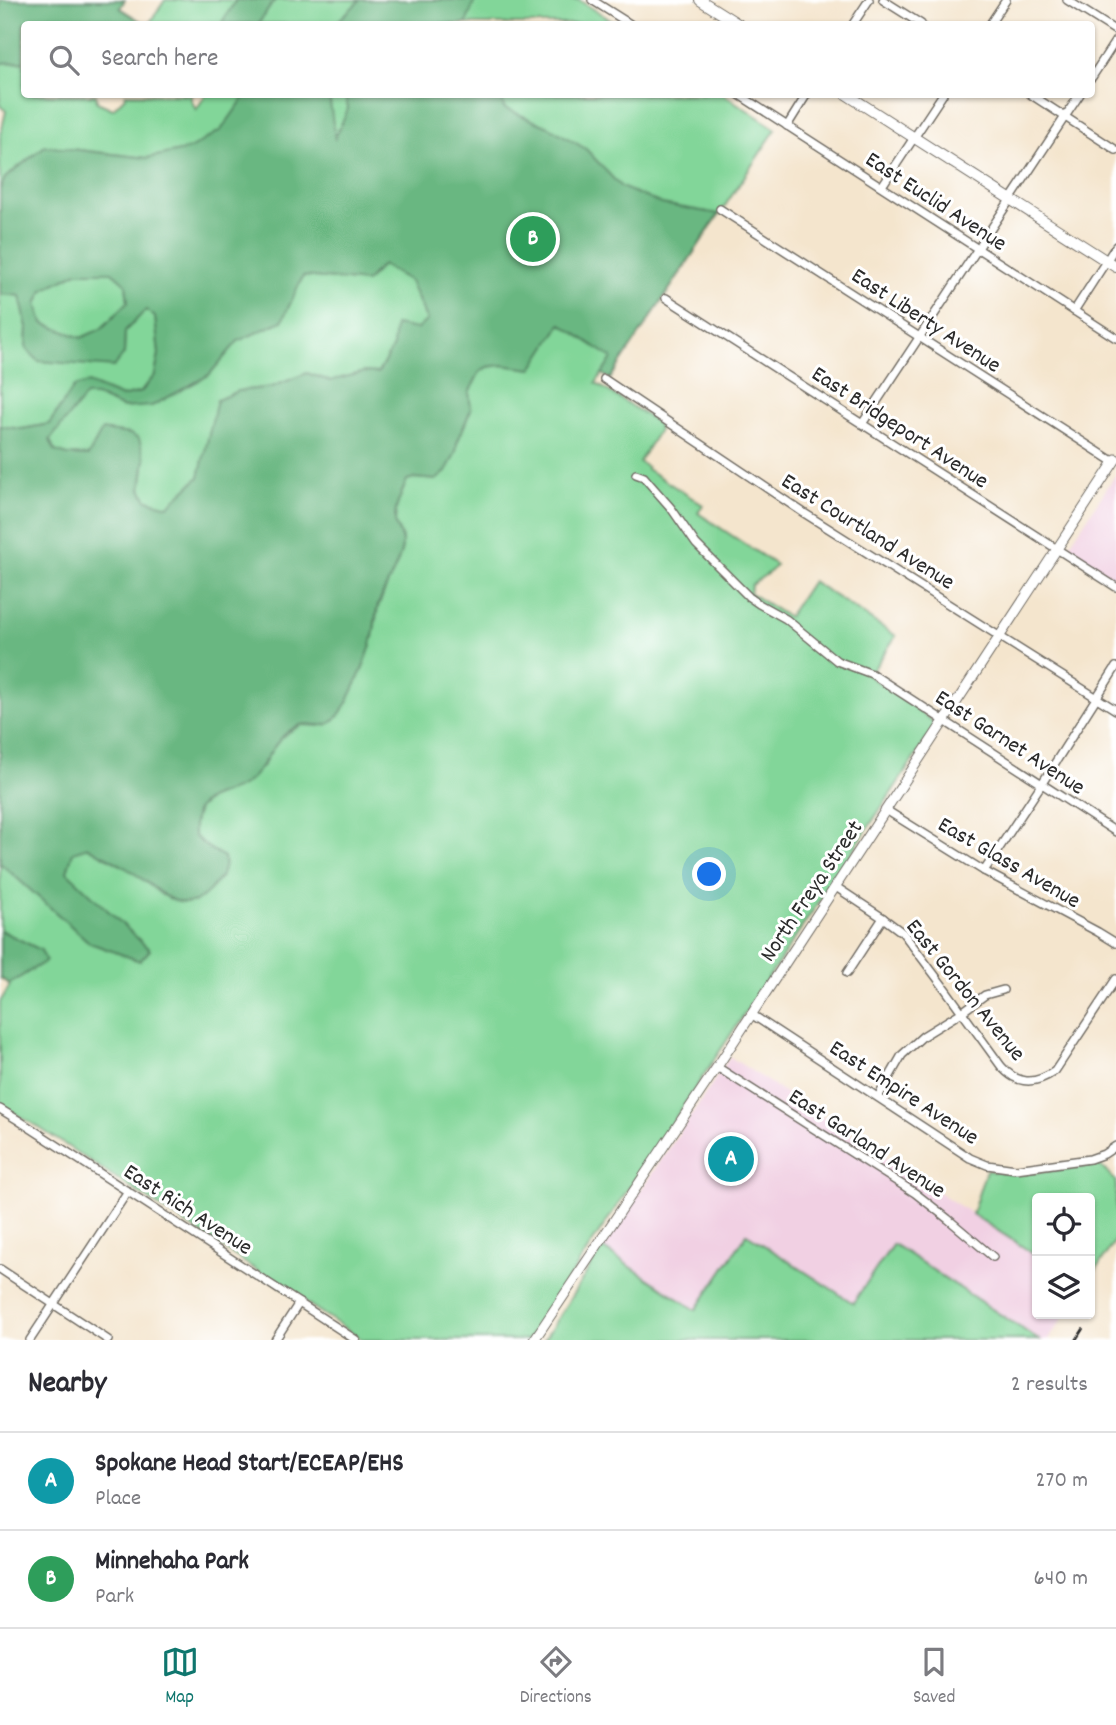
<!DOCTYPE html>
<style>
:root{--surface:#fff;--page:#f2f2f3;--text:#2b2b33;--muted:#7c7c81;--line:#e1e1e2;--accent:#0f766e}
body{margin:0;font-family:Dekko,sans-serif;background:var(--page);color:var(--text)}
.controls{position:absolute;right:21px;bottom:21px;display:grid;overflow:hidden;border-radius:7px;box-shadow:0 2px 5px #0004}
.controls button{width:63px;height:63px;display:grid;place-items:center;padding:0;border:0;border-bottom:2px solid var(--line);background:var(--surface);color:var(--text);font:35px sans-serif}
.you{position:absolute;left:710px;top:875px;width:24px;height:24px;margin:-18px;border:5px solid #fff;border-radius:50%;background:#1a73e8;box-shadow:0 0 0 10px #1a73e833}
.badge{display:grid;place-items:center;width:46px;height:46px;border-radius:50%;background:var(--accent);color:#fff;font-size:23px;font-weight:700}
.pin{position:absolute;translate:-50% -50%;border:4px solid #fff;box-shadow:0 2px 7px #0006}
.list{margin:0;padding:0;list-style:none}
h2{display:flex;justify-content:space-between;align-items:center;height:91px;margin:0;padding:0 28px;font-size:30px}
h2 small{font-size:23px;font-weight:400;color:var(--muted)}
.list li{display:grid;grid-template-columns:46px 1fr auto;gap:21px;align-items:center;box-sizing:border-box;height:98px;padding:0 28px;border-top:2px solid var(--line)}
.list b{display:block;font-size:26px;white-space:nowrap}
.list p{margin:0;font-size:23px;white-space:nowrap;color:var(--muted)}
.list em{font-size:23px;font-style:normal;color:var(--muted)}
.icon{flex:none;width:38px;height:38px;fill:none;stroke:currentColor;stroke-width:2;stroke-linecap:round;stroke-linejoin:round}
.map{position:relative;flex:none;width:1116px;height:1340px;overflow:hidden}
.search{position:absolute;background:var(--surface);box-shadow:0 2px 5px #0004;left:21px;right:21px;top:21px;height:77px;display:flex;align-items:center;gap:18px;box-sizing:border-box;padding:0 24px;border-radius:7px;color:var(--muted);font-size:26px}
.sheet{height:287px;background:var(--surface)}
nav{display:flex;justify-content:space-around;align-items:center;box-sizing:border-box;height:98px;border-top:2px solid var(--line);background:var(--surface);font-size:19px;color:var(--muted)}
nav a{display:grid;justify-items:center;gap:4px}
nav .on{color:var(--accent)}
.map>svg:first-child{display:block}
</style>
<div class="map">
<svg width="1116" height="1340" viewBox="0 0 1116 1340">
<rect width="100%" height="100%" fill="#fff"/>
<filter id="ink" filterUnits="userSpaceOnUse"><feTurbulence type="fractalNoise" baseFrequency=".0143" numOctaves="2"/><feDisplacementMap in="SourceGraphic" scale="14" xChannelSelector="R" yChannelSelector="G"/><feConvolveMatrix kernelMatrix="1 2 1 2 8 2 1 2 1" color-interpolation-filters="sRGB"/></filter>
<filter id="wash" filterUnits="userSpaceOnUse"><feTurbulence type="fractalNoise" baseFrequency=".00686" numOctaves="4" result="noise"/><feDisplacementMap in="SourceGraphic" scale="28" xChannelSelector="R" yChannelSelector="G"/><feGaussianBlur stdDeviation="1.57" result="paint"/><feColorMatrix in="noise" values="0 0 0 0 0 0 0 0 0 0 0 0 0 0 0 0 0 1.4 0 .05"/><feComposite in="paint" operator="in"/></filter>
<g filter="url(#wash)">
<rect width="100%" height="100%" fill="#f4e5cd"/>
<g fill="#f1d0e3">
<path d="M1116,474V581L1071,552L1069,546Z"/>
<path d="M730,1057L1037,1256V1314H1066L1048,1340H1039L893,1244L853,1303L747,1234L697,1311L602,1248Z"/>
</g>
<g fill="#82d699" stroke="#568062" stroke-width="2">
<path d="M165,0H236L221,24H149Z"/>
<path d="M275,0H579L617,24H258Z"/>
<path d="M24,62V94L96,95L97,102L113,109L125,97V94L191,95V99L196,110L206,94H723L776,129L610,379L602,374L596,383L658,423L659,430L639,462L647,467V469L703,505L698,513L776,565L771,571L751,585L750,593L788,617L812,581L896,636L869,676L911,704L932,721L934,725L933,730L528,1340H363L38,1127L0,1105V1002L10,985L0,978V811L88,847L132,871L162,895L195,902L211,889L223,873L207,847L194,836V823L198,809L209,799L243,785L264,765L270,751L284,735L302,725L320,726L373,637L378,607L402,549V538L395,523L396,508L407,480L414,478L436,480L456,452L457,443L471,409L469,393L479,373L487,367L501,365L532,369L541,354L181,151L147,158L45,146L5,178L0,189V137L6,111L0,106V63Z"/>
<path d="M382,265L410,281L427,321L393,347L378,373L365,372L330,381L307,373L272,387L238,391L218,400L199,477L168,506L147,500L141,488L145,459L68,455L54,451L49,440L85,396H96L123,408L209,375L237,341L282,321L303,276L366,282Z"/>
<path d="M77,272H112L126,284L128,302L101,329L81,338L43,323L37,304L43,290Z"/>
<path d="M2,294L20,295L27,327L26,348L124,354L125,331L146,310L155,317L159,354L155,375L141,392L122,397L88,383L74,387L49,424L22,429L0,426V295Z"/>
<path d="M1097,1163L1116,1181V1239L1090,1279V1198H1037V1256L972,1214L986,1170C1019,1178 1054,1170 1087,1166Z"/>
<path d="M747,1234L853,1303L893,1244L1039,1340H544L602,1248L696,1310Z"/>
</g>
<g fill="#69b781" stroke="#4a7156" stroke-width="2" fill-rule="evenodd">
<path d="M0,0H125L120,8L145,24H24V62L0,63Z"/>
<path d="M236,0H275L258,24H221Z"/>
<path d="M360,0H475L466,24H335Z"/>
<path d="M246,95H329L335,138L348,109L345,95H501L504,108L549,127L586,149L621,187L662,204L719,214L610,379L602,374L612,358L561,324L532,369L501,365L487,367L479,373L469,393L471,409L457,443L456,452L446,472L436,480L414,478L407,480C402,493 394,508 395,521C396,530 403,536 402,546C400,564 385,587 378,605C375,615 375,626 373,637C369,655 347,712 332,722C323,729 311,722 301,725C272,734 267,770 243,785C229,795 207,793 197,810C193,818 194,828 194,836L207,847L224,857C227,869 221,877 213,886C184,924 159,889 131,871C118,862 102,855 88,847L73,852L67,872L150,950L140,961L90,943L0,863V426L22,429L49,424L74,387L88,383L122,397L141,392L155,375L159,354L155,317L146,310L125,331L124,354L114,367L38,361L26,348L27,327L20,296L2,294L0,295V189L5,178L45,146L147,158L189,149L221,130ZM382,265L410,281L427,320L417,329L395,325L393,347L378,373L365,372L330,381L307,373L272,387L238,391L217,400L199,477L168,506L147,500L141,489L145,459L139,439L130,434L102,430L88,456L68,455L55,451L50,440L85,396H96L123,408L152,406L209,375L238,341L282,321L303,276L366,282ZM77,272H112L126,284L128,302L101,329L81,338L43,323L37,304L43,290Z"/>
<path d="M0,930L41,950L46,961L9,984L0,978Z"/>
</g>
</g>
<g filter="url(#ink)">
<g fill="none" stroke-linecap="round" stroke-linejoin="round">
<defs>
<g id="minor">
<path d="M592,0L630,24"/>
<path d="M883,0L921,24"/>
<path d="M1067,0L1116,31"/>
<path d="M853,24L869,0"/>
<path d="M990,24L1006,0"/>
<path d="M1092,77L1116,40"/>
<path d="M738,94L1116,338"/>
<path d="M1030,94L1116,150"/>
<path d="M787,126L807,94"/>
<path d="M882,186L943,94"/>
<path d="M720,209L1114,462"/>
<path d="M666,298L1116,587"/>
<path d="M1074,311L1116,246"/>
<path d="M604,379L804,513L1116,710"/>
<path d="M862,424L1080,94"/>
<path d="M636,474L644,477L649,483L671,508L696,544L749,597L759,604L786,619L837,661L872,674L1116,832"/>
<path d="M886,810L984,871L1098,932L1116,943"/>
<path d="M984,871L1041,785L1116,667"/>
<path d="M836,887L883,918L903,933L946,990L1001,1066C1017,1085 1035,1085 1055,1071L1116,979"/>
<path d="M847,973L883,918"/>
<path d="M751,1014L970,1158L987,1165L1016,1169L1090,1159L1104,1154L1116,1146"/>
<path d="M717,1067L915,1193L948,1219L993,1257"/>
<path d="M878,1097L902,1055L923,1036L962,1012L985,995L1003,990"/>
<path d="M0,1109L18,1120L356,1340"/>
<path d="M0,1269L108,1340"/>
<path d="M30,1340L128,1191"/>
<path d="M275,1340L299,1303"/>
</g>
<path id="tertiary" d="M534,1340L717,1067L1116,459"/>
<g id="secondary">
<path d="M700,0L738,24"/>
<path d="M846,94L1116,267"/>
</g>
</defs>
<use href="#minor" stroke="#716c64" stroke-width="10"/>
<use href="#tertiary" stroke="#716c64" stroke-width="11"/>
<use href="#secondary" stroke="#716c64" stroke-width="12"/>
<use href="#minor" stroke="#fff" stroke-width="7"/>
<use href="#tertiary" stroke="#fff" stroke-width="9"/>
<use href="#secondary" stroke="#fff" stroke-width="10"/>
<path stroke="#2b2b2b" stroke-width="2" d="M1076,1340L1083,1329"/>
</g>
</g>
<g text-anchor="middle" stroke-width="6" stroke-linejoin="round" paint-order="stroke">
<g font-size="23" fill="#2b2b2b" stroke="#fff">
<text transform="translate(937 200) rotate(33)" y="8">East Euclid Avenue</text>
<text transform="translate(927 319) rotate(33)" y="8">East Liberty Avenue</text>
<text transform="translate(901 426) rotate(33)" y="8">East Bridgeport Avenue</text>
<text transform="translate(869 530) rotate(32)" y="8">East Courtland Avenue</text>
<text transform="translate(1011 741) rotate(33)" y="8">East Garnet Avenue</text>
<text transform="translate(1010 861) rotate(30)" y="8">East Glass Avenue</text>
<text transform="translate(810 890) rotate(-56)" y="8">North Freya Street</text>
<text transform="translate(967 989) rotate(51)" y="8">East Gordon Avenue</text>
<text transform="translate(905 1091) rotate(33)" y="8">East Empire Avenue</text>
<text transform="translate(868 1142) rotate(33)" y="8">East Garland Avenue</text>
<text transform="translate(189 1208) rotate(33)" y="8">East Rich Avenue</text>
</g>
</g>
</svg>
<div class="controls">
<button><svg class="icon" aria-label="locate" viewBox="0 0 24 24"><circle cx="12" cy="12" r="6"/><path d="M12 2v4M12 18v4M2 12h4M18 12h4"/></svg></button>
<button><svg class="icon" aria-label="layers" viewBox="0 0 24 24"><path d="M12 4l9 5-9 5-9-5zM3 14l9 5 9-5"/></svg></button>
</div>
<div class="you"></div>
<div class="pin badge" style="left:731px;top:1159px;background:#0f9aa8">A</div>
<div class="pin badge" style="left:533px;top:239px;background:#2e9e5b">B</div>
<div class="search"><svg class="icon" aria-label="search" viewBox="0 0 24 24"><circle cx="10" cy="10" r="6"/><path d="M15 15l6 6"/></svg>Search here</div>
</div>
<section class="sheet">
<h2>Nearby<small>2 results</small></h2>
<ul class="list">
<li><span class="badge" style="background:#0f9aa8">A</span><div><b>Spokane Head Start/ECEAP/EHS</b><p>Place</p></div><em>270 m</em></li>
<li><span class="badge" style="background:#2e9e5b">B</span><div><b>Minnehaha Park</b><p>Park</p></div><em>640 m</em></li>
</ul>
</section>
<nav>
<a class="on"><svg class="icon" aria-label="map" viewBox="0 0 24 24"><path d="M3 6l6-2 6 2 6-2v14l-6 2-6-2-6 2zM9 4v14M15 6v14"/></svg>Map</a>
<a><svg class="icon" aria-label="directions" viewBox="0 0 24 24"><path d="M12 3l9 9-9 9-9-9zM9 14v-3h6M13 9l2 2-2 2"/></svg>Directions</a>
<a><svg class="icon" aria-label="saved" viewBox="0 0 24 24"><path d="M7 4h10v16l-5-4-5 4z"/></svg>Saved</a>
</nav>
